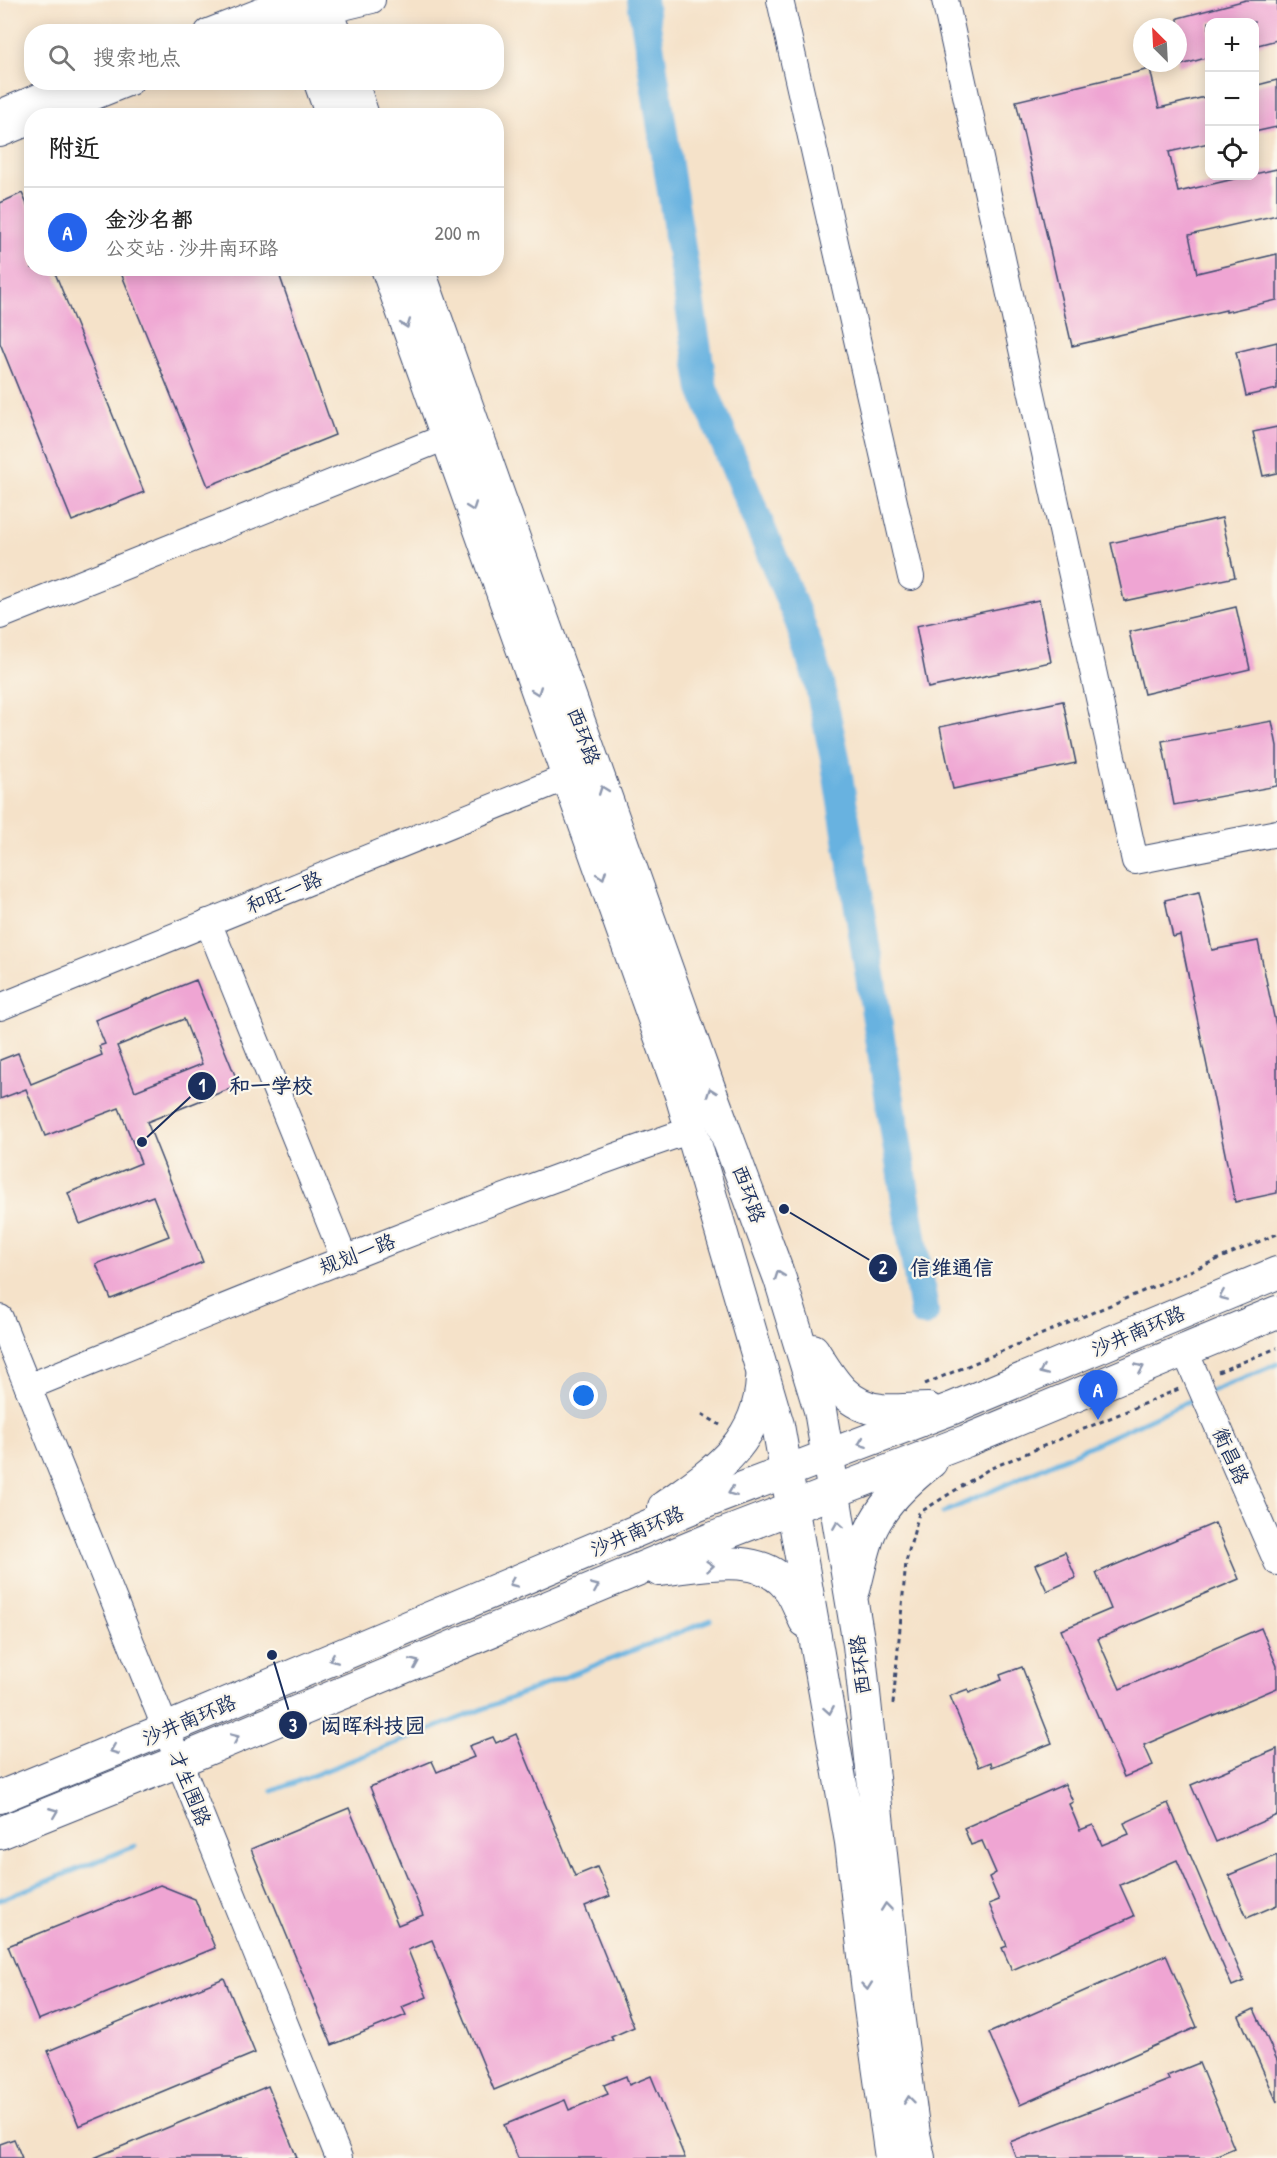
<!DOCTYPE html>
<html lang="zh">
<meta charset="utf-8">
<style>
:root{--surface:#fff;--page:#f2f2f2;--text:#222;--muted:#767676;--line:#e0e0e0;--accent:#2563eb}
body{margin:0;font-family:"Patrick Hand","LXGW WenKai TC",sans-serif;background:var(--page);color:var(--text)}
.controls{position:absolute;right:18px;top:18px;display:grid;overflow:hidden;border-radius:12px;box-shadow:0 3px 15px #0003}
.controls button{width:54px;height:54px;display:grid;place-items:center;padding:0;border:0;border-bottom:2px solid var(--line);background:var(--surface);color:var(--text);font:30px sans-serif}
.compass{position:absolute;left:1133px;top:18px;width:54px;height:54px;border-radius:50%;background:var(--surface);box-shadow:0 3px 15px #0003;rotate:336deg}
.you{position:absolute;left:584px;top:1396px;width:21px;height:21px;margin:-15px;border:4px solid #fff;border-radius:50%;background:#1a73e8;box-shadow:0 0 0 9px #1a73e833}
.badge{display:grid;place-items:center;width:39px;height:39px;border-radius:50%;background:var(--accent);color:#fff;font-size:20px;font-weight:700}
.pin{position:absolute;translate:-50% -50px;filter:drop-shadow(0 2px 3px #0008)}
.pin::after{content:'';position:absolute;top:32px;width:21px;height:18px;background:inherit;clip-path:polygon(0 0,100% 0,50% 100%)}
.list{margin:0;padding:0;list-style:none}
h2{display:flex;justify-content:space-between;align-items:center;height:78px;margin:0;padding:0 24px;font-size:26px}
h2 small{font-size:20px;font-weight:400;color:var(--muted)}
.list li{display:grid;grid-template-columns:39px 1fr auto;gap:18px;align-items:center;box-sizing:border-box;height:90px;padding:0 24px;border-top:2px solid var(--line)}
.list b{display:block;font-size:22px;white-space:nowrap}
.list p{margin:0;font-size:20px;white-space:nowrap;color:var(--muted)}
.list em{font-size:20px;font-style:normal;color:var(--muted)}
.icon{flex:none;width:33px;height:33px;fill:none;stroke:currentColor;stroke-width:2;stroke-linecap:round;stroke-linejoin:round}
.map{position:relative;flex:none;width:1277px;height:2158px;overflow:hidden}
.search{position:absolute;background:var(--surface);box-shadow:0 3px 15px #0003;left:24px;top:24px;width:480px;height:66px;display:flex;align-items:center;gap:15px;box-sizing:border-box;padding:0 21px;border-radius:24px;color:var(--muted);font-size:22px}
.panel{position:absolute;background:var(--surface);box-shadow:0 3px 15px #0003;left:24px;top:108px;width:480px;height:168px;border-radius:24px}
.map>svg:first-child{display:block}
</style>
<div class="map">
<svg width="1277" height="2158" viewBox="0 0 1277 2158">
<rect width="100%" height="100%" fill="#fbf7ec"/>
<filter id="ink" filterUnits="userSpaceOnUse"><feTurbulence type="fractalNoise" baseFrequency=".0167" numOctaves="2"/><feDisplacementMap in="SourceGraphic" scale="12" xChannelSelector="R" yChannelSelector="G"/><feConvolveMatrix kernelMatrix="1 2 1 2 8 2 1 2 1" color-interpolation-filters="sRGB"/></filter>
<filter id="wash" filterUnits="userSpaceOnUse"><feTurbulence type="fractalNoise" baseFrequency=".008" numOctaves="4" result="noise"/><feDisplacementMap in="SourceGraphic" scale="24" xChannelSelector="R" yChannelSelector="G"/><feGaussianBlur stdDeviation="1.35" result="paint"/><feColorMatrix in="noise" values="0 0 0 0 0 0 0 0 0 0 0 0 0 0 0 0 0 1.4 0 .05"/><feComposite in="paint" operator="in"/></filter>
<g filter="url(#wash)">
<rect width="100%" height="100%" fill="#f5e2c9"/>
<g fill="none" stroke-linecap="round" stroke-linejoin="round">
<g stroke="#67b2e0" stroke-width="5">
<path d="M1209,1392L1277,1364"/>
<path d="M943,1513L1198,1397"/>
<path d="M273,1791L711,1620"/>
<path d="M0,1900L135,1846"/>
</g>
<path stroke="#67b2e0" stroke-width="30" d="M642,0L703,389L800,623L819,683L835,758L924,1312"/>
</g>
<g id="blocks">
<g fill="#efa5d3" fill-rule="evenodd">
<path d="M1246,0H1277V40L1254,46V22H1209V57L1178,66V18Z"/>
<path d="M1150,69L1159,108L1209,96V143L1169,152L1178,192L1247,176H1254V174L1277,169V215L1189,235L1197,273L1277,254V300L1226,312V310L1072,346L1016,101Z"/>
<path d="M1277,80V127L1254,132V86Z"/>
<path d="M22,193L32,216V268H53L144,492L72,521L0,343V203Z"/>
<path d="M119,268H277L335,435L208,486Z"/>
<path d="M1277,342V389L1246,396L1236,352Z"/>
<path d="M1277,427V473L1263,476L1253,432Z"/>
<path d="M1222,518L1235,577L1124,601L1111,543Z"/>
<path d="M1039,600L1051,662L928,688L916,626Z"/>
<path d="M1236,607L1250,669L1144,694L1129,632Z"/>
<path d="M1063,701L1076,763L953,789L940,727Z"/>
<path d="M1272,721L1277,746V786L1174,805L1162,741Z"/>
<path d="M1199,892L1212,950L1258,941L1277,1031V1193L1235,1202L1180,935L1173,937L1165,900Z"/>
<path d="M196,980L239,1085L147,1122L203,1262L111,1299L96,1264L169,1236L153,1196L80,1224L68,1193L141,1163L119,1108L45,1136L26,1089L0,1099V1060L18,1053L31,1084L102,1055L99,1046L105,1044L95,1020ZM184,1019L202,1064L135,1091L117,1046Z"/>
<path d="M1215,1523L1239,1579L1098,1639L1120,1689L1261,1628L1277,1666V1688L1144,1745L1153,1765L1124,1777L1061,1630L1111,1609L1096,1573Z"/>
<path d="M1065,1552L1076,1578L1047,1591L1035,1565Z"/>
<path d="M1022,1667L1052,1743L992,1767L991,1762L979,1767L950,1696L968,1689L969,1693L1002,1680L1000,1675Z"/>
<path d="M516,1734L575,1876L597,1867L610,1896L585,1906L634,2027L611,2037L613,2040L494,2090L432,1940L408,1950L427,1997L402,2007L406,2015L332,2045L251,1849L349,1808L398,1925L423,1915L370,1787L432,1761L437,1772L474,1757L469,1746L493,1737L496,1743Z"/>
<path d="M1277,1749V1815L1216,1842L1191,1785Z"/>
<path d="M1065,1784L1073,1802L1069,1804L1080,1830L1093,1825L1102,1845L1129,1834L1124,1823L1168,1803L1244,1981L1232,1986L1177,1860L1120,1885L1134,1916L1012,1970L1002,1948L1007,1946L989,1904L999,1900L989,1877L996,1873L982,1841L971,1845L964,1828Z"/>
<path d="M1277,1855V1905L1247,1918L1229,1875Z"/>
<path d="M160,1885L195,1899L215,1948L38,2020L8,1946Z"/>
<path d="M1166,1955L1197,2027L1020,2105L989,2033Z"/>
<path d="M224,1978L255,2053L79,2126L48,2051Z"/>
<path d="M1254,2009L1277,2060V2102L1239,2016Z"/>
<path d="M1199,2063L1234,2148L1210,2158H1016L1010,2142L1169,2080L1167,2076Z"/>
<path d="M626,2076L629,2085L651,2076L685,2158H518L504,2125L565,2100L569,2110L608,2094L604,2085Z"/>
<path d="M268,2086L297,2158H94Z"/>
<path d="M14,2139L22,2158H0V2144Z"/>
</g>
</g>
</g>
<g filter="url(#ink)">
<use href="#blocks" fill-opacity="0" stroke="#3c4a6e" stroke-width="1.5"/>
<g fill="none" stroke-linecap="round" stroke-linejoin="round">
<defs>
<g id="minor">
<path d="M780,0L911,577"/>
<path d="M945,0L1135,861L1277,833"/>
<path d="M208,32L290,0"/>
<path d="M262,32L297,18L372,0"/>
<path d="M0,113L74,82"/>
<path d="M46,116L130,82"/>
<path d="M0,134L32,121"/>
<path d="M0,616L446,437"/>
<path d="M208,922L344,1258"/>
<path d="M0,1007L567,777"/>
<path d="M0,1318L339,2158"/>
<path d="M1184,1349L1277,1562"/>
<path d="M28,1387C247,1298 466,1207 691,1130"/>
</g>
<g id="major">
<path d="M290,0L302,32"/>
<path d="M322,0L334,32"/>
<path d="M320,82L332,116"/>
<path d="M352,82L363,116"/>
<path d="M387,268L681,1095L778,1425L851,1842L870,2008L891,2158"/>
<path d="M418,268L708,1085L780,1279L820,1410L859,1645L897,2006L914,2134L919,2158"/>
<path d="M813,1350C830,1377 845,1406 881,1410C896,1411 913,1409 928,1409"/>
<path d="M664,1507C711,1473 759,1445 762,1379"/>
<path d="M659,1570C699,1566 760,1550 788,1587C796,1597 800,1610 805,1621"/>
<path d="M854,1590C859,1571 863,1550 870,1532C882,1504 908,1480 931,1462"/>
<path d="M0,1797L166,1729L698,1505L953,1408L1277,1273"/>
<path d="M0,1833L179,1761L711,1539L966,1441L1277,1312"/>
</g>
</defs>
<use href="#minor" stroke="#3c4a6e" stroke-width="28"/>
<use href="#major" stroke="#3c4a6e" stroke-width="34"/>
<g stroke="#3c4a6e" stroke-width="3" stroke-dasharray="4.5 4.5" stroke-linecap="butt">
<path d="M1218,1372L1277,1348"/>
<path d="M925,1384L1277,1234"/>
<path d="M702,1414L720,1425"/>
<path d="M893,1704L906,1562L919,1513L989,1469L1179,1389"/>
</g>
<use href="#minor" stroke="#fff" stroke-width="26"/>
<use href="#major" stroke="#fff" stroke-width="32"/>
</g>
<defs><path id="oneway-chevron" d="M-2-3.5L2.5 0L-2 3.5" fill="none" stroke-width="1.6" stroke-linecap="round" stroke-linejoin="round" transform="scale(1.5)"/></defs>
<g stroke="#8d97ae">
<use href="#oneway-chevron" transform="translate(406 324) rotate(70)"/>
<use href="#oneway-chevron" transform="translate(472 507) rotate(70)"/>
<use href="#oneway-chevron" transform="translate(537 691) rotate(70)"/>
<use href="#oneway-chevron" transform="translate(603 790) rotate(-110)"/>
<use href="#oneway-chevron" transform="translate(602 875) rotate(70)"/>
<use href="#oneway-chevron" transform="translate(711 1092) rotate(-110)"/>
<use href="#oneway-chevron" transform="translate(779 1275) rotate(-110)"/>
<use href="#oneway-chevron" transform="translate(1223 1296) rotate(157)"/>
<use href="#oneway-chevron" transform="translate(1140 1368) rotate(-23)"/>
<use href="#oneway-chevron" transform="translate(1043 1371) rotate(157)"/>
<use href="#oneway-chevron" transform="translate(862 1443) rotate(159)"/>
<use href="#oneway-chevron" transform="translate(732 1492) rotate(159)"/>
<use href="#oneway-chevron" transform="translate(838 1525) rotate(-99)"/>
<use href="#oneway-chevron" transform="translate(710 1566) rotate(-5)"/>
<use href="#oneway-chevron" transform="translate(513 1583) rotate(157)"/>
<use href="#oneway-chevron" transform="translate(595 1587) rotate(-23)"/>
<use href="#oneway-chevron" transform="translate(333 1659) rotate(157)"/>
<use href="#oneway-chevron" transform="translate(415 1663) rotate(-23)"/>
<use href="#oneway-chevron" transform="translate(829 1710) rotate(80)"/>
<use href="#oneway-chevron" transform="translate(235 1738) rotate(-23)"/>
<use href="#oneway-chevron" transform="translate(114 1750) rotate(158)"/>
<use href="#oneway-chevron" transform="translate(54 1812) rotate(-22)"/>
<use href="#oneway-chevron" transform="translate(886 1907) rotate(-96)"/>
<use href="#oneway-chevron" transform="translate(867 1986) rotate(84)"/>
<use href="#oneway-chevron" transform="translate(909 2100) rotate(-97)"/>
</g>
</g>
<g text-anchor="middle" stroke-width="4.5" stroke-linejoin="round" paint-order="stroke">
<g font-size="20" fill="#1b2f5e" stroke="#fbf7ec">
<text transform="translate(584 736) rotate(70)" y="7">西环路</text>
<text transform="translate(284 892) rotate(-22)" y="7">和旺一路</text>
<text transform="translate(749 1194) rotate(70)" y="7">西环路</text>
<text transform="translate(357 1254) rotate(-21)" y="7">规划一路</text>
<text transform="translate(1138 1331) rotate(-23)" y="7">沙井南环路</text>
<text transform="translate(1231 1456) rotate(66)" y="7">衡昌路</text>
<text transform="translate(637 1531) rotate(-23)" y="7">沙井南环路</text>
<text transform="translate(860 1665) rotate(-97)" y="7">西环路</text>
<text transform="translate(189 1720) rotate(-23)" y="7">沙井南环路</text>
<text transform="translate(190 1788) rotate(68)" y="7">才生围路</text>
</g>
</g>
<path fill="none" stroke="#1b2f5e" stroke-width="2" d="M142 1142L202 1086M784 1209L883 1268M272 1655L293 1725"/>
<g fill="#1b2f5e" stroke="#fbf7ec" stroke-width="2">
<circle cx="142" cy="1142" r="6"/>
<circle cx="784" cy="1209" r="6"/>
<circle cx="272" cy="1655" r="6"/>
<circle cx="202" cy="1086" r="15"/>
<circle cx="883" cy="1268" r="15"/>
<circle cx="293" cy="1725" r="15"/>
</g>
<g font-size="18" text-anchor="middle" font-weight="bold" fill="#fff">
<text x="202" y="1092">1</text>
<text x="883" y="1274">2</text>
<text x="293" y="1732">3</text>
</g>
<g font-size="21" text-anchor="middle" font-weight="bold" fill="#1b2f5e" stroke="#fbf7ec" stroke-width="4.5" stroke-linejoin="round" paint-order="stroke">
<text x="271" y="1093">和一学校</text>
<text x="952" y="1275">信维通信</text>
<text x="373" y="1733">闳晖科技园</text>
</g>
</svg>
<div class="controls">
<button>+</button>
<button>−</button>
<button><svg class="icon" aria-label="locate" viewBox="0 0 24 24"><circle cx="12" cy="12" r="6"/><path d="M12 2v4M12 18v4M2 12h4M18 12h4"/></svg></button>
</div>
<svg class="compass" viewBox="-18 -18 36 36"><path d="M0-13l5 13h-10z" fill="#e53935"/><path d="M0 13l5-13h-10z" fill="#767676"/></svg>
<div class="you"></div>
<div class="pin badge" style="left:1098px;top:1420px">A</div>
<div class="search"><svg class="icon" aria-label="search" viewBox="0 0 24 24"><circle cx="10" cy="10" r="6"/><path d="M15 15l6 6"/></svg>搜索地点</div>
<section class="panel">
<h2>附近<small></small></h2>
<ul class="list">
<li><span class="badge">A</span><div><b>金沙名都</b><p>公交站 · 沙井南环路</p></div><em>200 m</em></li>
</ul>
</section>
</div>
